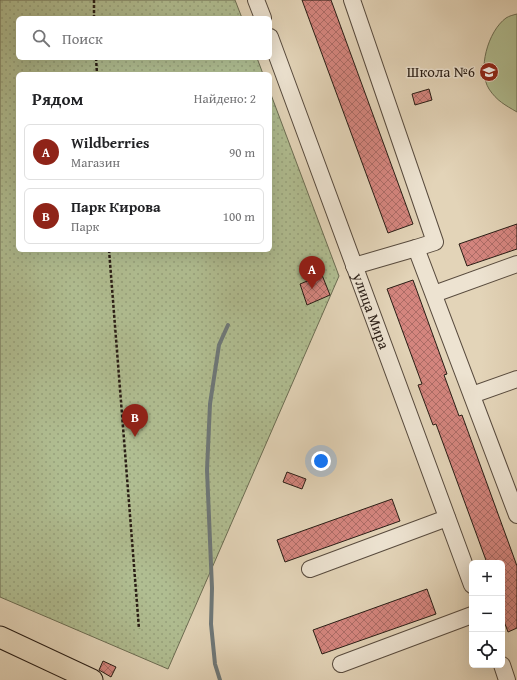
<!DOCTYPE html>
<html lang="ru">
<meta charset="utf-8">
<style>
:root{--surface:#fff;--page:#f6f6f6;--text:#202124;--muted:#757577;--line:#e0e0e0;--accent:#8f2418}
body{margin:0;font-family:"Gentium Book Plus",serif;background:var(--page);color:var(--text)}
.controls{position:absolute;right:12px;bottom:12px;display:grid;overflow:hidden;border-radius:6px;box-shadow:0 4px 16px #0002}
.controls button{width:36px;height:36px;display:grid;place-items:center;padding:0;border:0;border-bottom:1px solid var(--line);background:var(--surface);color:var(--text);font:20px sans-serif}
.you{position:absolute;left:321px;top:461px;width:14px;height:14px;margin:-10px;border:3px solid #fff;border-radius:50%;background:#1a73e8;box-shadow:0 0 0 6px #1a73e833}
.badge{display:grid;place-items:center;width:26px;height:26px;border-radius:50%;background:var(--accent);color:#fff;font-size:13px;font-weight:700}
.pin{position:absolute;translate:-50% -33px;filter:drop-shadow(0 1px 2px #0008)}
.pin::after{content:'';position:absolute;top:21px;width:14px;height:12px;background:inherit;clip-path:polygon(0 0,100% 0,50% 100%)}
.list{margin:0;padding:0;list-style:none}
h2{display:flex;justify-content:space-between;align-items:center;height:52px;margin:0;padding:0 16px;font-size:17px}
h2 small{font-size:13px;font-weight:400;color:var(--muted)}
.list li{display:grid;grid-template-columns:26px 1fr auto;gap:12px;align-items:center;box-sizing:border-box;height:56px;margin:0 8px 8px;padding:0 8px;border:1px solid var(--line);border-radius:6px}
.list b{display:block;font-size:15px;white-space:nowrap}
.list p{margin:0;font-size:13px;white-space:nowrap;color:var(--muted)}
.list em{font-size:13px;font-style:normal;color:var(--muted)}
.icon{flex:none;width:22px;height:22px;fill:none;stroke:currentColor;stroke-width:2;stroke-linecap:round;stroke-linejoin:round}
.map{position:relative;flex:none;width:517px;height:680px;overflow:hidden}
.search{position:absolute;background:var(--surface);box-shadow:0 4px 16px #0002;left:16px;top:16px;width:256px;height:44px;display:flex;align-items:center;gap:10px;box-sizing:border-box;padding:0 14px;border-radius:6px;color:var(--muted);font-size:15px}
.panel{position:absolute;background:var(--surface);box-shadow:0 4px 16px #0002;left:16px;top:72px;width:256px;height:180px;border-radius:6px}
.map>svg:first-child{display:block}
</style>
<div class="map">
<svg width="517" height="680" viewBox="0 0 517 680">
<defs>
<pattern id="park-dots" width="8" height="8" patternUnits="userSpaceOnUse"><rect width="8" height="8" fill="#b0bd91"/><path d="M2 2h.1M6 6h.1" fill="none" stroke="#97a27c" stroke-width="1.8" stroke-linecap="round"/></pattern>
<pattern id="building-cross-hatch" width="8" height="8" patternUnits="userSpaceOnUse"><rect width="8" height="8" fill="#d4857e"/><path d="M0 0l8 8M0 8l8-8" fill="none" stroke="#ac6c66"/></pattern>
</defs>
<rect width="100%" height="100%" fill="#e3d4b8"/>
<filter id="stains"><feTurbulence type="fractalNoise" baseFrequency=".005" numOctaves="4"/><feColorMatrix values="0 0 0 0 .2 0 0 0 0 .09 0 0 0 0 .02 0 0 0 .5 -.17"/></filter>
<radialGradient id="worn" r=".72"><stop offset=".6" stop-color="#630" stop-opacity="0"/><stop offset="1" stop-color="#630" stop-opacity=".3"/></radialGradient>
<path fill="#b0bd91" stroke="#6c6d53" d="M517,14V112C505,105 497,101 489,89C477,70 488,31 506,18C509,16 513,15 517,14Z"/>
<path fill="url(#park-dots)" stroke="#6c6d53" d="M0,0H235L242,18H18V58H257L263,74H18V250H270V92L339,276L168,669L0,597Z"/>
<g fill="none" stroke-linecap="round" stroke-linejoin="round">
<path stroke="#6e7879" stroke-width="4" d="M220,680L215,664L211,624L212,588L207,470L210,404L219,345L228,325"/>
</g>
<g fill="url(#building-cross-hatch)" stroke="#291d15">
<path d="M302,0H331L413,224L388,233Z"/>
<path d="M429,89L432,100L415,105L412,94Z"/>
<path d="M517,224V249L467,266L459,244Z"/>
<path d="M322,275L330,295L307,305L300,284Z"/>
<path d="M413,280L447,374L444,375L459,416L462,415L517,566V628L508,632L502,616V563H487L436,424L433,425L418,385L422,384L387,289Z"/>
<path d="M287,472L306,479L302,489L283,482Z"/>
<path d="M392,499L400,521L285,562L277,540Z"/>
<path d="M427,589L436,614L322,654L313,630Z"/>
<path d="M103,661L116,667L111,677L99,670Z"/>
</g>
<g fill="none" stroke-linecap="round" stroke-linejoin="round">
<defs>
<g id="minor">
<path d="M256,0L263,18"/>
<path d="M352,0L435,242L416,248L354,266"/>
<path id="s1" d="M270,37L472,585"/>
<path d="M416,248L517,515"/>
<path d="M434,294L517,264"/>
<path d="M472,395L517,379"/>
<path d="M310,569L447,518"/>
<path d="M341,664L472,615"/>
<path d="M502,665L507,680"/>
</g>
<path id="major" d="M0,637L92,680"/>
</defs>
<use href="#minor" stroke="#584b3e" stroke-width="18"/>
<use href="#major" stroke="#291d15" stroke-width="23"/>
<g stroke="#291d15" stroke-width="2.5" stroke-dasharray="3 2" stroke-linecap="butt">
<path d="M94,0V18"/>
<path d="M96,58L97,74"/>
<path d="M109,250L139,629"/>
</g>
<use href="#minor" stroke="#ede3d1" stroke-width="16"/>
<use href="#major" stroke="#e3d4b8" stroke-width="21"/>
</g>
<defs>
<symbol id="school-disc" viewBox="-11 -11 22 22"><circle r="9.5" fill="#8f2418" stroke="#ede3d1"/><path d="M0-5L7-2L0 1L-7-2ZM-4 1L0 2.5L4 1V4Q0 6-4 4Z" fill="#fff"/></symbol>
</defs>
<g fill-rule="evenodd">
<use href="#school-disc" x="478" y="61" width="22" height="22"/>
</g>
<g text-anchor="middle" stroke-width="3" stroke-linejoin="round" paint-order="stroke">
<g font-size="15" fill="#291d15" stroke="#ede3d1" text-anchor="end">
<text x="475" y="77">Школа №6</text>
</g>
<g font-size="15" fill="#291d15" stroke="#ede3d1">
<text dy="5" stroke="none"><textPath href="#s1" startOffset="292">улица Мира</textPath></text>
</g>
</g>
<rect width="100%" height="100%" filter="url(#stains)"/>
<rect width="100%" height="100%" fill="url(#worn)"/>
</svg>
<div class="controls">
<button>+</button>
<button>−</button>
<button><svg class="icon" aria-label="locate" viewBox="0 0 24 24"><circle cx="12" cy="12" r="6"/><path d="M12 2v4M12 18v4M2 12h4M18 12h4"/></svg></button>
</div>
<div class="you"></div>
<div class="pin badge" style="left:312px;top:289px">A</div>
<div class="pin badge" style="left:135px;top:437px">B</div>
<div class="search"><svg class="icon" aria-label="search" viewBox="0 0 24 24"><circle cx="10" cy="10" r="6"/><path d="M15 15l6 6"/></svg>Поиск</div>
<section class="panel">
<h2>Рядом<small>Найдено: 2</small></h2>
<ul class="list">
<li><span class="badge">A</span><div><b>Wildberries</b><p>Магазин</p></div><em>90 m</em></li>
<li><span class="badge">B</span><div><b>Парк Кирова</b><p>Парк</p></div><em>100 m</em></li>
</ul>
</section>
</div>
